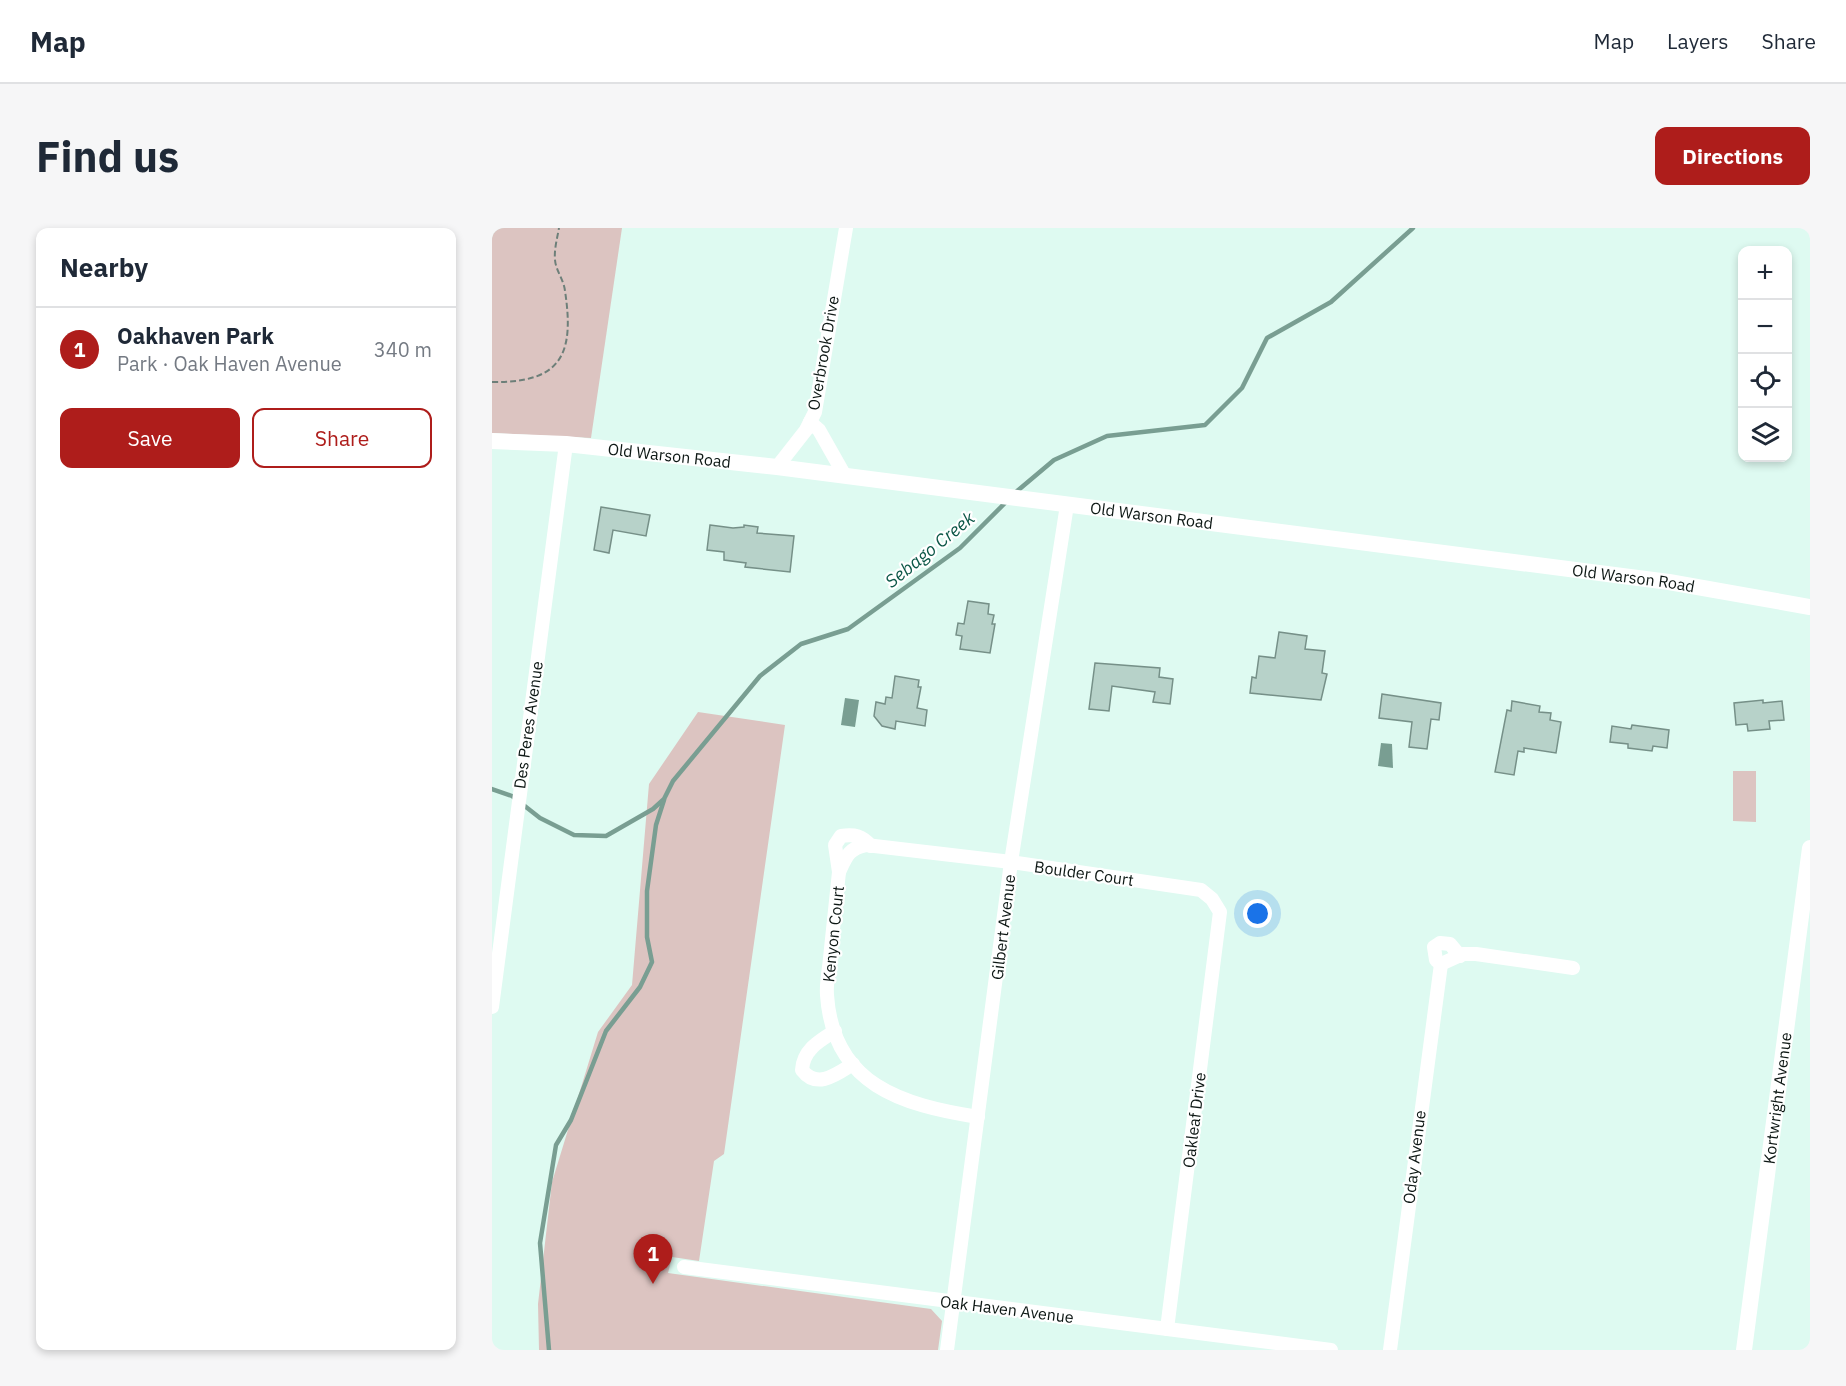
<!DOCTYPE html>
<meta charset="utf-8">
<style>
:root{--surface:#fff;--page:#f6f6f7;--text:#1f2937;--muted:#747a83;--line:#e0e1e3;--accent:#ae1d1b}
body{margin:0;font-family:"IBM Plex Sans",sans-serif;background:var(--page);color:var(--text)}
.controls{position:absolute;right:18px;top:18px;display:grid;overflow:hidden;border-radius:12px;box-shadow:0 3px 9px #0003}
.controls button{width:54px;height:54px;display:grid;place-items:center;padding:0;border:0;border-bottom:2px solid var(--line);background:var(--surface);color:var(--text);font:30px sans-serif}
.you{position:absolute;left:766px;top:686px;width:21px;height:21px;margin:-15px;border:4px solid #fff;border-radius:50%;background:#1a73e8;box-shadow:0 0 0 9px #1a73e833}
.badge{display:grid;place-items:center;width:39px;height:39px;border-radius:50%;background:var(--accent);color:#fff;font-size:20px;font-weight:700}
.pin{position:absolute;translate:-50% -50px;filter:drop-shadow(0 2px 3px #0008)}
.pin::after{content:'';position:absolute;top:32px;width:21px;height:18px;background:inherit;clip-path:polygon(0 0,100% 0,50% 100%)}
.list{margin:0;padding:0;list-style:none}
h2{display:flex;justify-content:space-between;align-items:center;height:78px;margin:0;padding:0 24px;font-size:26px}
h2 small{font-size:20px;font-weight:400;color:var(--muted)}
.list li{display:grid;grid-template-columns:39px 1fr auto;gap:18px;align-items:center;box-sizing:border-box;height:84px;padding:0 24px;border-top:2px solid var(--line)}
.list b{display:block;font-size:22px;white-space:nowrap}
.list p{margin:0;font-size:20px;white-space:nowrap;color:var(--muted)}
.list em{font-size:20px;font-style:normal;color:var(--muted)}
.actions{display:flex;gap:12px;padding:18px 24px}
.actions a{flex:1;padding:14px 0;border:2px solid var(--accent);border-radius:12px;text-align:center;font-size:21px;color:var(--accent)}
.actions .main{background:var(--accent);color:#fff}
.icon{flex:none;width:33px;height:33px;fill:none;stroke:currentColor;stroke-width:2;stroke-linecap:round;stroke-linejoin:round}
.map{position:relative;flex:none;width:1318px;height:1122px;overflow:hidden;border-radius:12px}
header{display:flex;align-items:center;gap:36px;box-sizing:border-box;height:84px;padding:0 30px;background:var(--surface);border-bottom:2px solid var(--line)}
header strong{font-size:28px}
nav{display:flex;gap:33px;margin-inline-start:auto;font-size:21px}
.intro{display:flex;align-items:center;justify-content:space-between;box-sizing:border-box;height:144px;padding:0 36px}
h1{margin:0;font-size:42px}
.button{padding:15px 27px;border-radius:12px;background:var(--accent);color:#fff;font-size:21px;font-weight:700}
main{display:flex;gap:36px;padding:0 36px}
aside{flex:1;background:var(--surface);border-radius:12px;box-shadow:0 3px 9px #0003}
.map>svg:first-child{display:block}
</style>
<header>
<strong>Map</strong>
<nav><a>Map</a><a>Layers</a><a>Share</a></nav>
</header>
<div class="intro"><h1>Find us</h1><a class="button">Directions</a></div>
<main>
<aside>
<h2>Nearby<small></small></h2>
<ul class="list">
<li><span class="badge">1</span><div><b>Oakhaven Park</b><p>Park · Oak Haven Avenue</p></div><em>340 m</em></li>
</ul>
<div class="actions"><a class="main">Save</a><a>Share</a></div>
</aside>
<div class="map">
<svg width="1318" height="1122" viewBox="0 0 1318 1122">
<rect width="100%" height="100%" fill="#defaf1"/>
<g fill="#dcc4c1">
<path d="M0,0H130L99,210L0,205Z"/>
<path d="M206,484L293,497L232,926L222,933L207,1033L180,1029L176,1045L439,1081L450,1093L446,1122H47L46,1076L60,954L106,804L140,757L157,556Z"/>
<path d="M1241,543H1264V594L1241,593Z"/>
</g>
<g fill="#799e92">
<path d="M353,470L367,472L363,499L349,497Z"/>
<path d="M889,515L900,516L901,540L886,538Z"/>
</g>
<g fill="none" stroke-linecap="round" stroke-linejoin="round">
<g stroke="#799e92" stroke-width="4.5">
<path d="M524,264L562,232L615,208L713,197L750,160L775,110L839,74L921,0"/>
<path d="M0,561L20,568L48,590L82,607L114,608L161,581L172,571L181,553L268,448L309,416L356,401L468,320L516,272"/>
<path d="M57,1122L48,1015L64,917L79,892L114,803L148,759L160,734L155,709V663L164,597L172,572"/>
</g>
</g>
<g fill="#b7d2c9" stroke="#769088" stroke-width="1.5">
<path d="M109,279L158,287L154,308L121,302L117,325L102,322Z"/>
<path d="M218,297L241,300L252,299V297L266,299L265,305L302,308L298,344L253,339L254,335L232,332V324L215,322Z"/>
<path d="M476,373L497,376L496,386L502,387L500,396H503L498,425L468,421L470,408L464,407L466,395L472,396Z"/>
<path d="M787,404L815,408L813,421L833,423L830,445L835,446L829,472L758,465L760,449L764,450L767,428L783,430Z"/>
<path d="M603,435L668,440L667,449L681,451L678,476L661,474L663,464L620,458L617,483L597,481Z"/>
<path d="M403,448L427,452L426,459H429L425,480L435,482L433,498L404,493L403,501L390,498L382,488L384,474L393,476L394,469L400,470Z"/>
<path d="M890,466L949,475L947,492L939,491L935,521L917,519L920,494L887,490Z"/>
<path d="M1271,472V475L1290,473L1292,492L1277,493L1278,501L1256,503L1255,496L1244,497L1242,475Z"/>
<path d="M1020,473L1048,478L1047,484L1059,485L1058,492L1069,494L1064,525L1032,520V524L1026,523L1022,547L1003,544L1015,482L1019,483Z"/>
<path d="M1140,497L1177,502L1175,520L1161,518L1160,523L1136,520V516L1118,514L1120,498L1139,501Z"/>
</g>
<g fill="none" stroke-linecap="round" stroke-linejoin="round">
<path stroke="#6d7f79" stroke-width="2" stroke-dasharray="6 3" stroke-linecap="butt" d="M0,154C68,155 83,128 73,63C72,52 64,43 63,32C62,22 65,11 67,0"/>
<g stroke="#fff" stroke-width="14">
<path d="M318,194L327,202L353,248"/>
<path d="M285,239L314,202L323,184L354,0"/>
<path d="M347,644L343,617L349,608C363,606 370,608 379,618"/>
<path d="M949,736L971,726H984L1081,740"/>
<path d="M949,736L944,732L942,719L948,715L958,716L968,728"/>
<path d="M0,779L74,216"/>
<path d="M343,803C327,813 311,822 310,842C325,862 345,846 361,836"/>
<path d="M486,889C410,877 341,857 335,767C334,755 337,742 338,730C341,701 344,673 347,644C354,629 357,620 374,617L519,634L709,662L720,671L728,684L675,1101"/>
<path d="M192,1039L839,1122"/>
<path d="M455,1122L519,634L575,277"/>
<path d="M898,1122L949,736"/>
</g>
<g stroke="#fff" stroke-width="16">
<path id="s1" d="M0,213L74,216L285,239L1177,354L1318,379"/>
<path id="s2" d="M1252,1122L1318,620"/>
</g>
</g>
<g text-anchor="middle" stroke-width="4.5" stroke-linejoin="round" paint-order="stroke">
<g font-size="16" fill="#0d1714" stroke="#fff">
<text transform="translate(331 125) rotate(-80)" y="6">Overbrook Drive</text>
<text dy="6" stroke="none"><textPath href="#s1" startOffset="178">Old Warson Road</textPath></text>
<text dy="6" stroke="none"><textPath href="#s1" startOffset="664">Old Warson Road</textPath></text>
<text dy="6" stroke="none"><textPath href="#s1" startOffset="1150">Old Warson Road</textPath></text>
<text transform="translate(36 497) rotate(-82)" y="6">Des Peres Avenue</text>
<text transform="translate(592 645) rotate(8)" y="6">Boulder Court</text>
<text transform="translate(511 699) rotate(-83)" y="6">Gilbert Avenue</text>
<text transform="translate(341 706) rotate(-84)" y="6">Kenyon Court</text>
<text dy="6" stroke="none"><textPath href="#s2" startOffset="254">Kortwright Avenue</textPath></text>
<text transform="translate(702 892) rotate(-83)" y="6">Oakleaf Drive</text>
<text transform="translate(922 929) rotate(-83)" y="6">Oday Avenue</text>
<text transform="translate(515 1081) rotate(7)" y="6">Oak Haven Avenue</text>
</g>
<g font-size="18" font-style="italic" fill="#0c5747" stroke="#fff">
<text transform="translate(438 322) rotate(-39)" y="6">Sebago Creek</text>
</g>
</g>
</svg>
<div class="controls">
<button>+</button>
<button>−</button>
<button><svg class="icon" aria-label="locate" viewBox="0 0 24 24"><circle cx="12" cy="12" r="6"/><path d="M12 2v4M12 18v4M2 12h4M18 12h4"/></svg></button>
<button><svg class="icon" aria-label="layers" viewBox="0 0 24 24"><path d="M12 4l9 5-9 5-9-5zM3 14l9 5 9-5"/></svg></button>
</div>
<div class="you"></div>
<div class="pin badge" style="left:161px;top:1056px">1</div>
</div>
</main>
